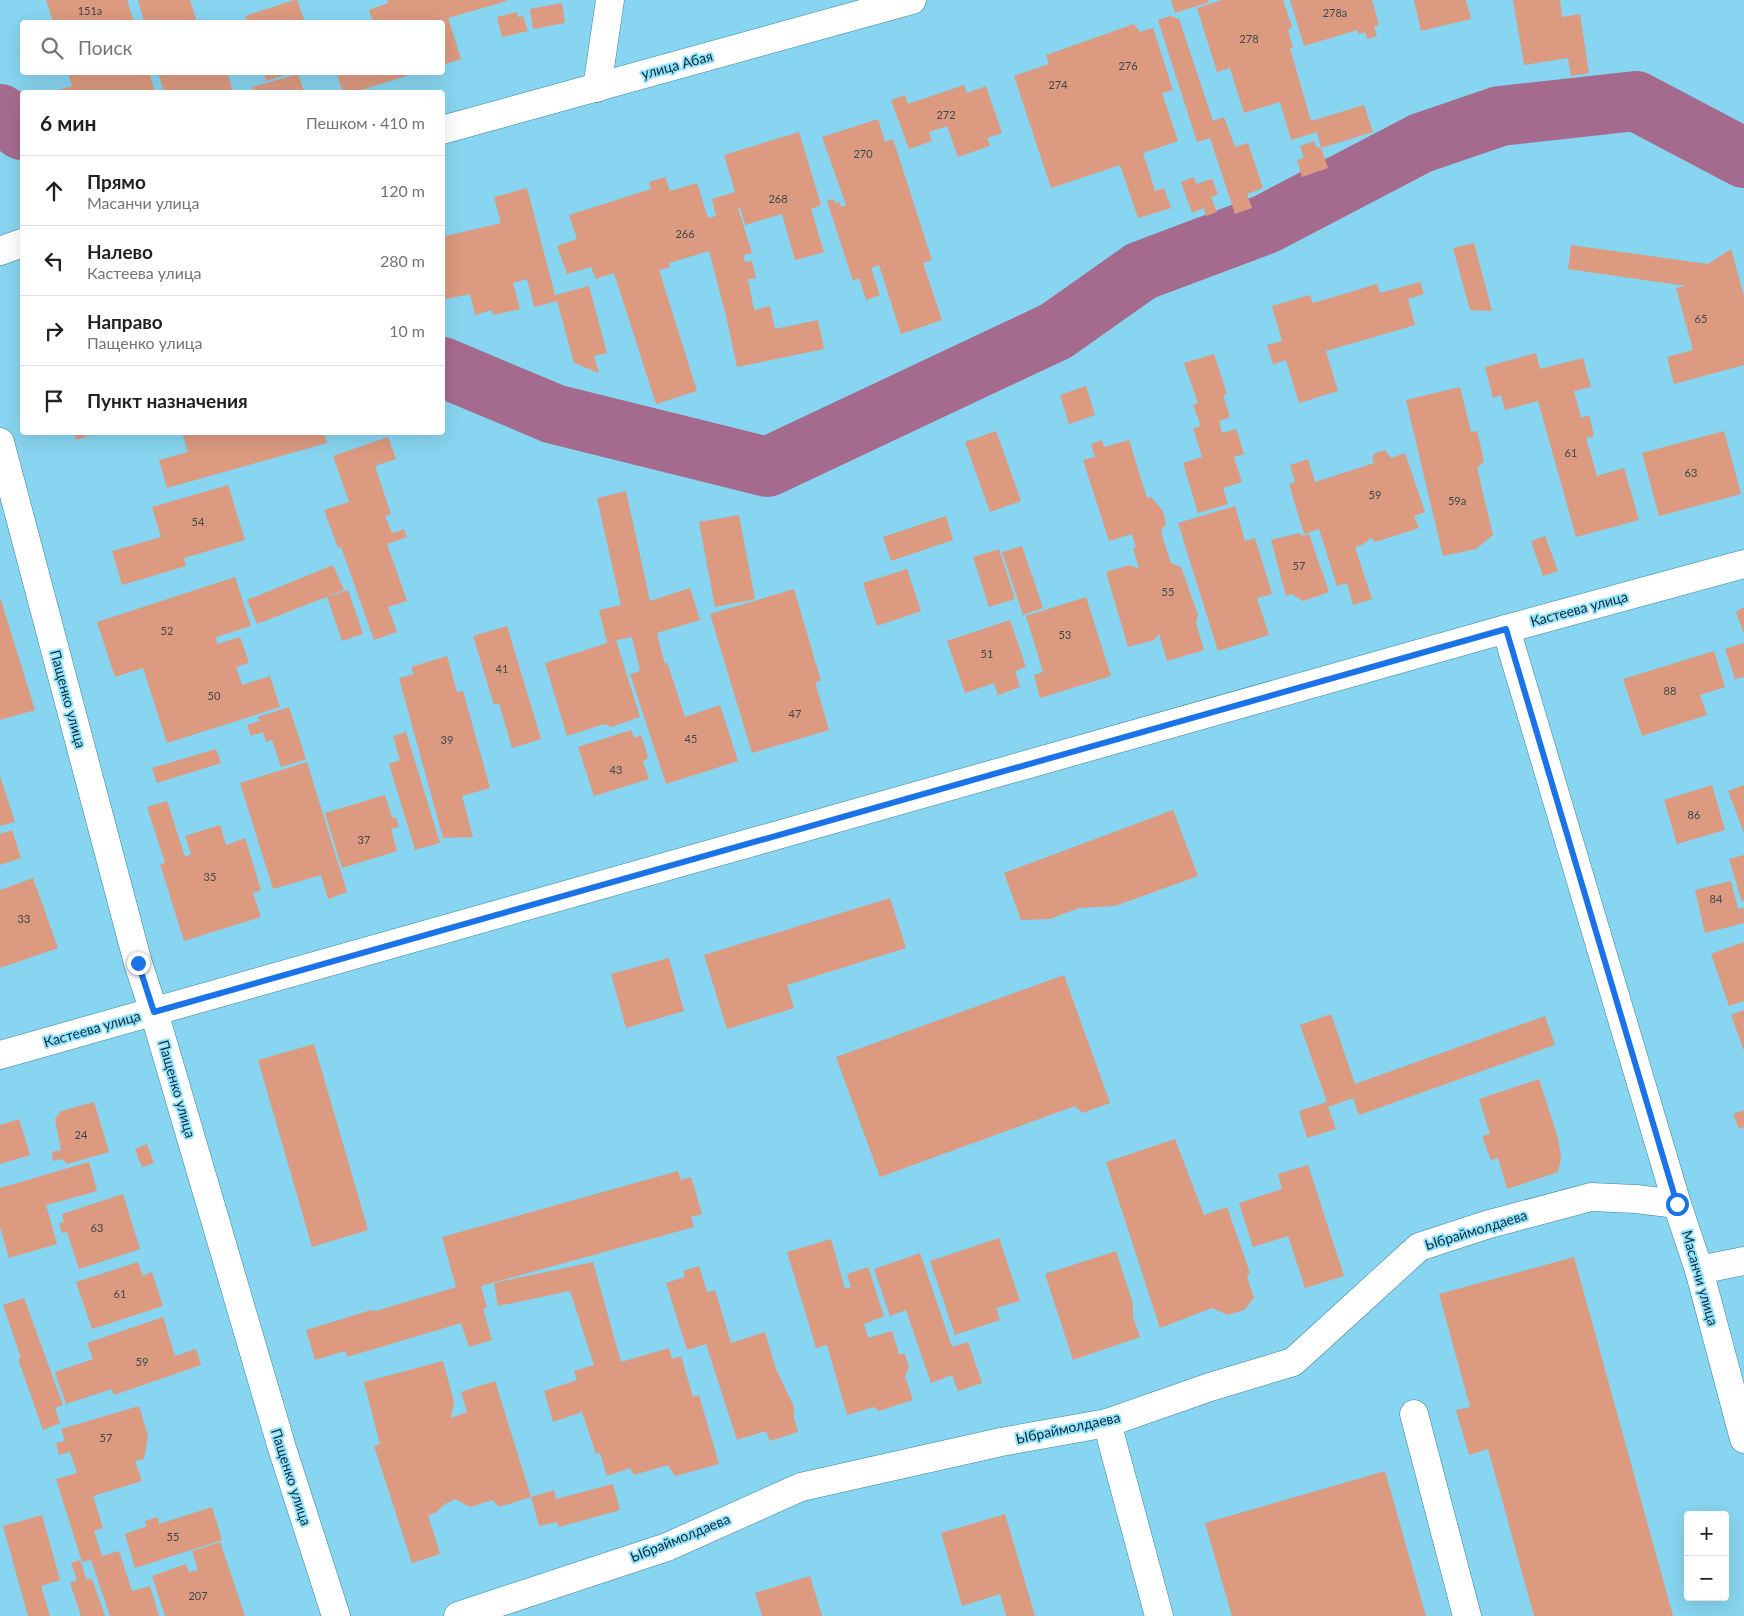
<!DOCTYPE html>
<html lang="ru">
<meta charset="utf-8">
<style>
:root{--surface:#fff;--page:#f2f2f2;--text:#202124;--muted:#757577;--line:#e0e0e0}
body{margin:0;font-family:Lato,sans-serif;background:var(--page);color:var(--text)}
.controls{position:absolute;right:15px;bottom:15px;display:grid;overflow:hidden;border-radius:5px;box-shadow:0 5px 20px #0002}
.controls button{width:45px;height:45px;display:grid;place-items:center;padding:0;border:0;border-bottom:1px solid var(--line);background:var(--surface);color:var(--text);font:25px sans-serif}
.stop{position:absolute;width:15px;height:15px;margin:-11px;border:4px solid #1a73e8;border-radius:50%;background:#fff}
.stop.end{background:#1a73e8;border-color:#fff;box-shadow:0 1px 5px #0008}
.list{margin:0;padding:0;list-style:none}
h2{display:flex;justify-content:space-between;align-items:center;height:65px;margin:0;padding:0 20px;font-size:21px}
h2 small{font-size:16px;font-weight:400;color:var(--muted)}
.list li{display:grid;grid-template-columns:32px 1fr auto;gap:15px;align-items:center;box-sizing:border-box;height:70px;padding:0 20px;border-top:1px solid var(--line)}
.list b{display:block;font-size:19px;white-space:nowrap}
.list p{margin:0;font-size:16px;white-space:nowrap;color:var(--muted)}
.list em{font-size:16px;font-style:normal;color:var(--muted)}
.icon{flex:none;width:28px;height:28px;fill:none;stroke:currentColor;stroke-width:2;stroke-linecap:round;stroke-linejoin:round}
.map{position:relative;flex:none;width:1744px;height:1616px;overflow:hidden}
.search{position:absolute;background:var(--surface);box-shadow:0 5px 20px #0002;left:20px;top:20px;width:425px;height:55px;display:flex;align-items:center;gap:12px;box-sizing:border-box;padding:0 18px;border-radius:5px;color:var(--muted);font-size:19px}
.panel{position:absolute;background:var(--surface);box-shadow:0 5px 20px #0002;left:20px;top:90px;width:425px;height:345px;border-radius:5px}
.map>svg:first-child{display:block}
</style>
<div class="map">
<svg width="1744" height="1616" viewBox="0 0 1744 1616">
<rect width="100%" height="100%" fill="#87d5f0"/>
<g fill="none" stroke-linecap="round" stroke-linejoin="round">
<g stroke="#a56b8f" stroke-width="60">
<path d="M0,114L22,130"/>
<path d="M442,367L554,414L767,467L1056,331L1141,271L1266,224L1421,143L1500,116L1636,101L1744,158"/>
</g>
</g>
<g fill="#dc9a80">
<path d="M46,0H127L134,22H53Z"/>
<path d="M138,0H190L197,22H144Z"/>
<path d="M294,0H297L305,22H247L245,16Z"/>
<path d="M387,0H507V1L448,18L461,59L442,65V22H373L369,10L388,3Z"/>
<path d="M1171,0H1208L1209,2L1175,13Z"/>
<path d="M1222,0H1283L1292,27L1288,30L1293,48H1290L1311,121L1364,105L1373,132L1321,148L1317,132L1291,140L1280,102L1244,113L1230,68L1217,72L1197,8Z"/>
<path d="M1290,0H1372L1379,25L1374,27L1377,36L1367,39L1365,32L1359,34L1357,30L1304,46Z"/>
<path d="M1414,0H1466L1471,19L1421,31Z"/>
<path d="M1513,0H1560L1562,17L1580,14L1589,73L1571,76L1568,58L1524,65Z"/>
<path d="M562,3L565,23L533,29L530,9Z"/>
<path d="M517,12L518,17L523,16L528,31L502,37L497,17Z"/>
<path d="M1170,16L1179,19L1213,121L1224,117L1235,147L1248,143L1263,188L1247,194L1252,208L1235,214L1210,138L1197,142L1158,20Z"/>
<path d="M1134,24L1140,32L1153,28L1173,90L1162,93L1178,141L1143,153L1155,191L1164,188L1171,208L1138,218L1120,165L1051,188L1014,76L1049,64L1046,55Z"/>
<path d="M68,72H149L155,92H59L58,90L72,86Z"/>
<path d="M158,72H227L233,92H164Z"/>
<path d="M263,72H292V73L266,81Z"/>
<path d="M336,72H416V73L355,92H343Z"/>
<path d="M298,74L304,92H254L252,87Z"/>
<path d="M964,85L967,93L986,86L1002,133L987,138L990,146L958,157L947,126L929,132L932,141L909,149L891,100L905,95L908,104Z"/>
<path d="M878,119L885,142L893,139L932,260L923,263L942,320L901,334L879,265L871,268L880,295L866,300L859,278L853,281L827,201L833,199L835,203L839,202L841,207L846,205L822,137Z"/>
<path d="M799,132L821,205L811,209L824,252L795,260L782,214L745,225L740,207L738,208L752,253L743,255L745,262L752,261L756,278L748,279L754,310L770,306L775,329L818,320L824,349L737,367L726,316L709,251L669,263L670,267L659,270L697,391L656,404L614,273L596,279L591,267L567,274L557,246L577,239L569,215L651,189L649,182L665,177L670,191L697,183L708,218L716,216L712,199L735,192L724,155Z"/>
<path d="M1314,141L1316,147L1321,148L1328,168L1302,177L1297,160L1304,158L1300,146Z"/>
<path d="M1194,177L1196,184L1212,179L1218,194L1211,197L1217,212L1206,216L1204,208L1192,213L1181,182Z"/>
<path d="M527,188L555,295L589,286L607,353L594,356L599,373L574,363L557,301L534,307L527,279L513,283L520,309L493,315L492,310L475,315L470,294L442,300V237L501,223L494,197Z"/>
<path d="M1474,243L1492,311L1470,310L1453,248Z"/>
<path d="M1571,245L1708,264L1731,249L1744,296V365L1674,384L1667,357L1693,350L1676,288L1686,286L1568,269Z"/>
<path d="M1420,282L1424,294L1408,299L1415,325L1326,351L1338,391L1299,403L1286,360L1273,364L1267,345L1282,341L1272,306L1310,295L1313,303L1377,284L1380,293Z"/>
<path d="M1536,353L1540,369L1583,358L1591,387L1574,391L1581,418L1589,415L1594,436L1586,438L1597,476L1624,468L1639,520L1576,537L1538,401L1505,410L1501,395L1493,398L1485,367Z"/>
<path d="M1214,354L1227,394L1223,395L1230,417L1219,421L1222,433L1236,429L1244,454L1234,457L1242,482L1223,488L1228,504L1198,513L1183,463L1202,457L1193,428L1201,426L1193,405L1198,403L1184,363Z"/>
<path d="M1086,386L1095,415L1069,424L1060,395Z"/>
<path d="M1460,387L1471,432L1477,431L1484,461L1477,468L1493,535L1476,549L1443,556L1406,400Z"/>
<path d="M996,431L1021,501L990,512L965,442Z"/>
<path d="M1724,431L1741,494L1659,516L1642,453Z"/>
<path d="M74,432H96V433L76,440Z"/>
<path d="M182,432H258V435L267,432H324L327,443L167,488L159,460L188,452Z"/>
<path d="M388,437L396,459L375,466L391,514L385,516L392,533L404,529L407,537L387,544L407,601L388,607L397,632L374,640L341,547L338,548L324,510L349,502L333,456Z"/>
<path d="M1102,440L1104,447L1129,440L1147,498L1151,497L1163,511L1166,524L1161,530L1163,539L1171,563L1181,567L1198,615L1196,623L1204,650L1167,661L1159,634L1154,640L1128,647L1106,572L1130,565L1139,569L1133,548L1136,547L1132,534L1109,541L1083,460L1095,457L1091,444Z"/>
<path d="M1385,450L1391,458L1405,453L1425,512L1414,516L1419,528L1375,542L1371,538L1362,545L1355,547L1372,599L1353,605L1347,583L1337,586L1319,529L1304,534L1289,484L1295,482L1290,465L1308,459L1315,482L1374,463L1372,457L1375,453Z"/>
<path d="M228,485L245,540L184,558L186,566L122,585L112,551L161,537L152,507Z"/>
<path d="M626,491L650,601L690,588L700,620L657,633L665,665L667,662L685,717L720,705L738,761L666,784L630,674L640,671L632,637L616,640L640,717L611,727L604,724L567,736L545,663L607,643L599,610L621,605L597,498Z"/>
<path d="M1235,506L1245,541L1255,538L1272,594L1257,598L1269,635L1218,651L1178,523Z"/>
<path d="M739,515L755,599L715,607L699,522Z"/>
<path d="M946,516L953,540L891,561L883,537Z"/>
<path d="M1299,533L1303,536L1309,534L1329,592L1303,601L1292,594L1286,596L1271,540Z"/>
<path d="M1545,536L1558,571L1543,576L1531,541Z"/>
<path d="M1022,546L1043,608L1023,615L1002,552Z"/>
<path d="M999,549L1015,599L989,607L973,557Z"/>
<path d="M333,565L344,590L257,624L247,600Z"/>
<path d="M907,569L921,611L877,626L863,583Z"/>
<path d="M235,577L251,626L216,637L217,644L240,637L249,663L236,667L242,685L270,676L280,707L167,743L143,668L115,677L97,622Z"/>
<path d="M794,589L821,681L815,682L829,730L752,753L710,614Z"/>
<path d="M348,590L363,634L342,641L327,597Z"/>
<path d="M0,597L35,710L0,720Z"/>
<path d="M1086,597L1111,676L1040,698L1034,675L1043,672L1026,616Z"/>
<path d="M1744,607V634L1736,612Z"/>
<path d="M1010,620L1026,667L1015,671L1020,687L998,695L994,683L965,693L947,641Z"/>
<path d="M507,626L541,739L512,748L499,703L494,705L473,636Z"/>
<path d="M1744,643V677L1735,679L1725,649Z"/>
<path d="M1714,651L1725,687L1700,695L1707,715L1642,736L1623,679Z"/>
<path d="M447,656L457,692L463,691L490,788L462,796L473,837L443,838L399,678L414,674L411,667Z"/>
<path d="M289,707L306,759L281,767L272,740L266,742L263,732L251,736L247,725L260,721L258,717Z"/>
<path d="M631,730L634,738L641,735L648,757L643,762L649,779L594,796L578,747Z"/>
<path d="M406,732L440,843L415,850L389,764L400,760L393,736Z"/>
<path d="M216,749L221,763L157,783L152,768Z"/>
<path d="M307,762L347,892L328,899L321,875L273,889L240,783Z"/>
<path d="M0,776L15,822L0,826Z"/>
<path d="M1712,785L1725,830L1677,844L1664,800Z"/>
<path d="M1744,785V833L1728,791Z"/>
<path d="M385,795L392,818L396,817L399,827L391,829L397,851L342,868L325,813Z"/>
<path d="M167,801L185,857L191,854L185,836L220,825L226,845L245,838L261,890L253,893L261,917L184,941L160,864L165,863L147,807Z"/>
<path d="M1173,810L1198,876L1115,906L1079,908L1050,919L1021,920L1004,873Z"/>
<path d="M12,830L21,858L0,865V834Z"/>
<path d="M1744,855V901L1742,902L1729,859Z"/>
<path d="M33,878L58,948L0,968V890Z"/>
<path d="M1731,881L1738,909L1744,908V923L1705,933L1695,890Z"/>
<path d="M890,898L906,948L787,985L794,1008L727,1029L704,955Z"/>
<path d="M1744,942V1001L1729,1006L1711,954Z"/>
<path d="M669,958L684,1011L626,1028L611,974Z"/>
<path d="M1064,975L1110,1103L1082,1113L1075,1106L880,1177L836,1057Z"/>
<path d="M1744,1010V1051L1731,1015Z"/>
<path d="M1331,1014L1355,1084L1545,1016L1555,1045L1359,1115L1353,1098L1328,1107L1336,1129L1307,1138L1299,1111L1327,1102L1300,1025Z"/>
<path d="M314,1044L368,1230L312,1247L258,1060Z"/>
<path d="M1539,1079L1558,1138L1561,1158L1558,1172L1507,1189L1498,1158L1491,1160L1482,1136L1490,1134L1479,1099Z"/>
<path d="M94,1102L109,1152L67,1164L62,1159L53,1161L52,1152L61,1150L55,1119L61,1111Z"/>
<path d="M1744,1110V1127L1739,1129L1733,1114Z"/>
<path d="M19,1119L30,1155L0,1164V1125Z"/>
<path d="M1175,1139L1204,1215L1227,1207L1250,1273L1247,1277L1254,1298L1244,1310L1228,1315L1212,1308L1160,1328L1106,1162Z"/>
<path d="M147,1144L154,1163L142,1167L135,1149Z"/>
<path d="M89,1162L97,1191L46,1205L57,1244L9,1258L0,1227V1188Z"/>
<path d="M1308,1165L1344,1276L1305,1288L1288,1236L1253,1247L1239,1203L1282,1189L1278,1174Z"/>
<path d="M678,1171L681,1180L691,1177L702,1214L691,1217L694,1227L481,1286L487,1308L483,1309L492,1340L469,1347L461,1323L347,1357L345,1351L315,1360L306,1330L371,1310L376,1311L456,1287L442,1237Z"/>
<path d="M123,1194L140,1249L79,1269L67,1232L62,1233L59,1223L64,1222L62,1214Z"/>
<path d="M999,1238L1020,1301L996,1308L1000,1320L955,1335L930,1261Z"/>
<path d="M831,1239L845,1289L851,1287L847,1274L868,1267L884,1316L864,1324L868,1338L892,1331L899,1354H905L909,1367L905,1377L913,1400L879,1411L874,1407L847,1415L827,1345L816,1348L787,1252Z"/>
<path d="M1116,1251L1133,1304V1317L1140,1337L1073,1360L1045,1274Z"/>
<path d="M920,1253L952,1347L968,1342L982,1383L958,1391L952,1375L931,1383L906,1310L890,1316L874,1269Z"/>
<path d="M1574,1257L1673,1616H1534L1488,1449L1469,1455L1456,1410L1470,1407L1439,1294Z"/>
<path d="M138,1262L143,1276L152,1272L163,1306L92,1329L76,1282Z"/>
<path d="M593,1262L621,1362L669,1348L672,1359L681,1356L693,1397L699,1395L719,1464L675,1476L668,1465L634,1475L630,1468L607,1476L600,1453L596,1454L582,1412L553,1422L544,1391L577,1380L574,1371L594,1365L570,1291L498,1306L494,1283Z"/>
<path d="M699,1266L707,1292L715,1290L731,1343L765,1332L776,1369L794,1407V1418L798,1432L770,1441L766,1431L737,1440L706,1344L687,1350L666,1283L685,1277L683,1271Z"/>
<path d="M24,1298L63,1405L55,1408L60,1423L43,1430L18,1359L21,1358L3,1305Z"/>
<path d="M163,1317L175,1356L196,1349L201,1365L114,1395L112,1389L66,1404L55,1372L93,1359L87,1343Z"/>
<path d="M443,1361L454,1402L451,1418L467,1412L461,1392L495,1381L531,1497L499,1507L493,1500L470,1507L455,1499L445,1504L435,1513L428,1515L440,1554L412,1563L374,1446L380,1444L364,1382Z"/>
<path d="M139,1406L148,1436L144,1459L135,1461L142,1481L93,1496L103,1528L94,1531L102,1556L119,1551L132,1591L150,1586L159,1616H110L91,1560L82,1562L56,1479L77,1473L70,1452L59,1455L56,1443L65,1441L61,1429Z"/>
<path d="M1385,1471L1426,1616H1232L1205,1523Z"/>
<path d="M613,1484L620,1510L559,1527L557,1522L539,1526L531,1497L554,1490L556,1499Z"/>
<path d="M212,1507L222,1540L135,1568L125,1534L147,1526L145,1521L158,1517L159,1524Z"/>
<path d="M1005,1514L1035,1616H1006L1000,1594L962,1606L941,1533Z"/>
<path d="M42,1515L60,1580L41,1586L50,1616H28L3,1526Z"/>
<path d="M220,1542L245,1616H165L152,1576L186,1564L189,1572L198,1570L192,1551Z"/>
<path d="M80,1560L87,1580L92,1579L105,1616H81L70,1583L77,1580L71,1563Z"/>
<path d="M810,1576L822,1616H762L755,1593Z"/>
</g>
<g fill="none" stroke-linecap="round" stroke-linejoin="round">
<defs>
<g id="minor">
<path d="M597,88L610,0"/>
<path d="M442,130L912,0"/>
<path d="M0,251L22,243"/>
<path d="M0,442L138,963L154,1012L282,1448L336,1616"/>
<path d="M1506,629L1677,1204L1699,1270L1744,1439"/>
<path d="M0,1055L1506,629L1744,564"/>
<path d="M1699,1270L1744,1261"/>
<path d="M1414,1414L1467,1616"/>
<path d="M1107,1423L1159,1616"/>
<path d="M458,1616L667,1547L801,1487L1001,1442L1107,1423L1210,1387L1293,1362L1419,1247L1486,1225L1591,1197L1636,1199L1677,1204"/>
</g>
</defs>
<use href="#minor" stroke="#35849e" stroke-width="29"/>
<use href="#minor" stroke="#fff" stroke-width="28"/>
</g>
<g fill="none" stroke-linecap="round" stroke-linejoin="round">
<path stroke="#1a73e8" stroke-width="6" d="M138,963L154,1012L1506,629L1677,1204"/>
</g>
<g text-anchor="middle" stroke-width="4" stroke-linejoin="round" paint-order="stroke">
<g font-size="11" fill="#3e4849">
<text x="90" y="15">151а</text>
<text x="1335" y="17">278а</text>
<text x="1249" y="43">278</text>
<text x="1128" y="70">276</text>
<text x="1058" y="89">274</text>
<text x="946" y="119">272</text>
<text x="863" y="158">270</text>
<text x="778" y="203">268</text>
<text x="685" y="238">266</text>
<text x="1701" y="323">65</text>
<text x="1571" y="457">61</text>
<text x="1691" y="477">63</text>
<text x="1375" y="499">59</text>
<text x="1457" y="505">59а</text>
<text x="198" y="526">54</text>
<text x="1299" y="570">57</text>
<text x="1168" y="596">55</text>
<text x="167" y="635">52</text>
<text x="1065" y="639">53</text>
<text x="987" y="658">51</text>
<text x="502" y="673">41</text>
<text x="1670" y="695">88</text>
<text x="214" y="700">50</text>
<text x="795" y="718">47</text>
<text x="691" y="743">45</text>
<text x="447" y="744">39</text>
<text x="616" y="774">43</text>
<text x="1694" y="819">86</text>
<text x="364" y="844">37</text>
<text x="210" y="881">35</text>
<text x="1716" y="903">84</text>
<text x="24" y="923">33</text>
<text x="81" y="1139">24</text>
<text x="97" y="1232">63</text>
<text x="120" y="1298">61</text>
<text x="142" y="1366">59</text>
<text x="106" y="1442">57</text>
<text x="173" y="1541">55</text>
<text x="198" y="1600">207</text>
</g>
<g font-size="14" fill="#0a2c37" stroke="#94e2fe">
<text transform="translate(677 65) rotate(-15)" y="5">улица Абая</text>
<text transform="translate(1579 609) rotate(-15)" y="5">Кастеева улица</text>
<text transform="translate(68 699) rotate(75)" y="5">Пащенко улица</text>
<text transform="translate(92 1029) rotate(-16)" y="5">Кастеева улица</text>
<text transform="translate(177 1089) rotate(74)" y="5">Пащенко улица</text>
<text transform="translate(1476 1230) rotate(-17)" y="5">Ыбраймолдаева</text>
<text transform="translate(1700 1278) rotate(74)" y="5">Масанчи улица</text>
<text transform="translate(1068 1428) rotate(-12)" y="5">Ыбраймолдаева</text>
<text transform="translate(291 1477) rotate(72)" y="5">Пащенко улица</text>
<text transform="translate(680 1538) rotate(-22)" y="5">Ыбраймолдаева</text>
</g>
</g>
</svg>
<div class="controls">
<button>+</button>
<button>−</button>
</div>
<div class="stop" style="left:1677px;top:1204px"></div>
<div class="stop end" style="left:138px;top:963px"></div>
<div class="search"><svg class="icon" aria-label="search" viewBox="0 0 24 24"><circle cx="10" cy="10" r="6"/><path d="M15 15l6 6"/></svg>Поиск</div>
<section class="panel">
<h2>6 мин<small>Пешком · 410 m</small></h2>
<ul class="list">
<li><svg class="icon" aria-label="ahead" viewBox="0 0 24 24"><path d="M12 20V5M6 11l6-6 6 6"/></svg><div><b>Прямо</b><p>Масанчи улица</p></div><em>120 m</em></li>
<li><svg class="icon" aria-label="left" viewBox="0 0 24 24"><path d="M17 20v-9H6M10 6l-5 5 5 5"/></svg><div><b>Налево</b><p>Кастеева улица</p></div><em>280 m</em></li>
<li><svg class="icon" aria-label="right" viewBox="0 0 24 24"><path d="M7 20v-9h11M14 6l5 5-5 5"/></svg><div><b>Направо</b><p>Пащенко улица</p></div><em>10 m</em></li>
<li><svg class="icon" aria-label="arrive" viewBox="0 0 24 24"><path d="M6 21V4h12l-3 4 3 4H6"/></svg><div><b>Пункт назначения</b></div></li>
</ul>
</section>
</div>
